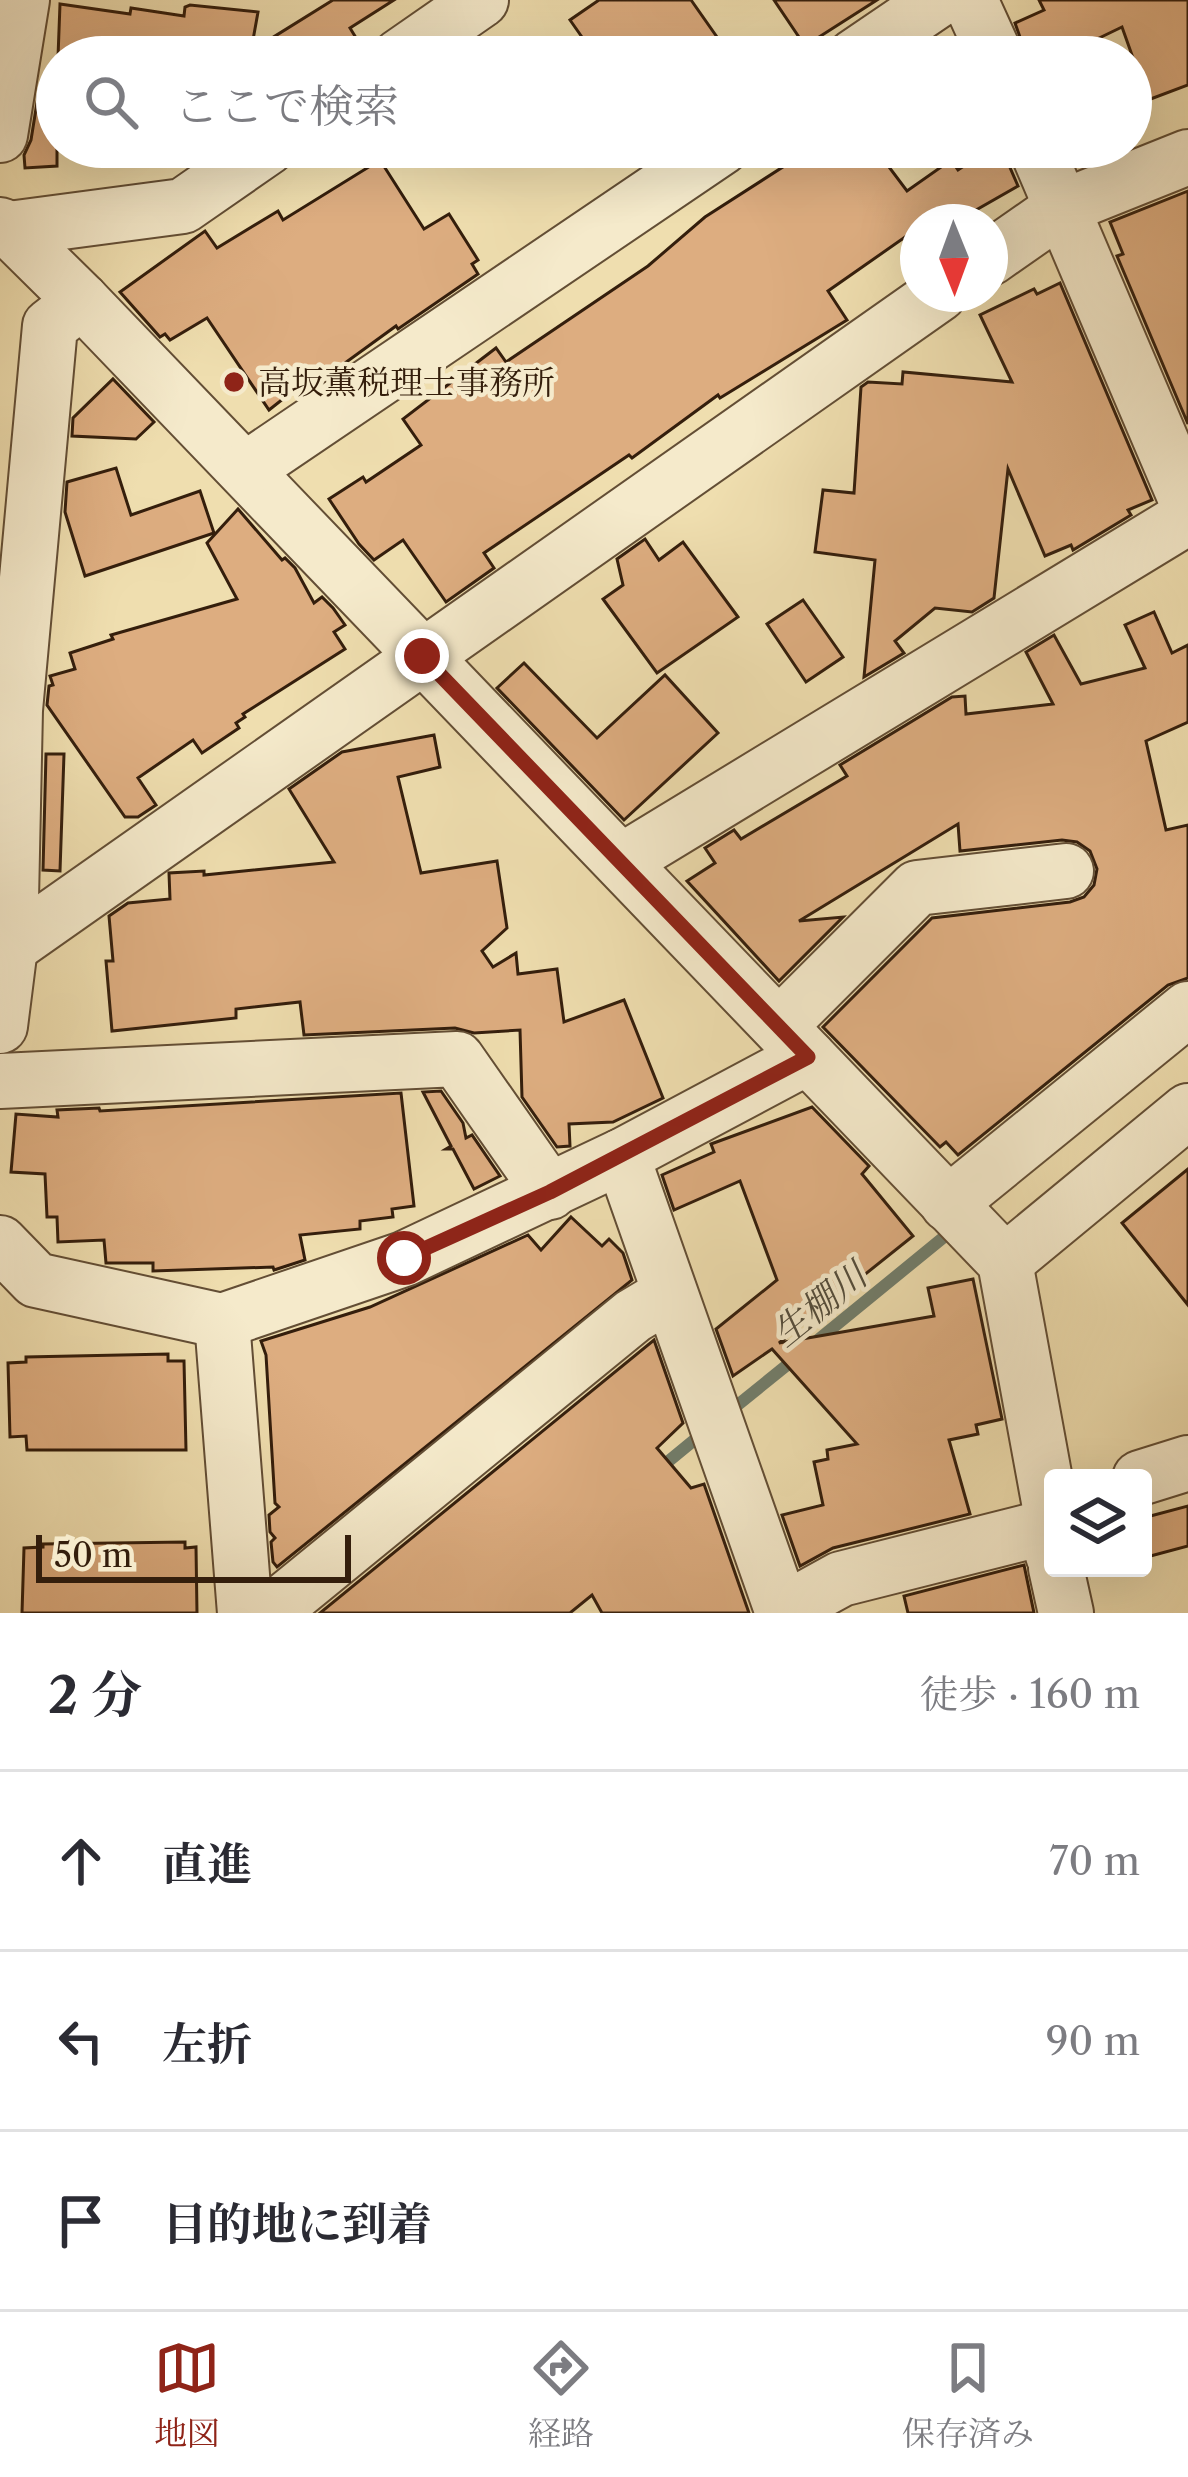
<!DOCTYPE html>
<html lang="ja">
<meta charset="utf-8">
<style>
:root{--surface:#fff;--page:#f7f7f7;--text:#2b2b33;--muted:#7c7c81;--line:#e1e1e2;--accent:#8f2418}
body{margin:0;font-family:"Libre Caslon Text","Noto Serif JP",serif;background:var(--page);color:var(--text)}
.controls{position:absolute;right:36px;bottom:36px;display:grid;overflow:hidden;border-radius:12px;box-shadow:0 12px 48px #0002}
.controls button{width:108px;height:108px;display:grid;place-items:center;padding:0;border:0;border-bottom:3px solid var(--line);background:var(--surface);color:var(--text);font:60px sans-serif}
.compass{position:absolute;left:900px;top:204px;width:108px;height:108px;border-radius:50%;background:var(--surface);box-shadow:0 12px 48px #0002;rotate:179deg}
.scale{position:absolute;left:36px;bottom:30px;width:315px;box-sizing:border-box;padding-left:12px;border:6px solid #341e0c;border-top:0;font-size:33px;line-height:42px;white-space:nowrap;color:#341e0c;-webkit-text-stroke:9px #f5eacb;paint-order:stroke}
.stop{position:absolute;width:36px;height:36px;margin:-27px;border:9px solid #8f2418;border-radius:50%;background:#fff}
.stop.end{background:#8f2418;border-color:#fff;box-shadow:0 3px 12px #0008}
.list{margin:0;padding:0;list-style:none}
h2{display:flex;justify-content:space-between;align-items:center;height:156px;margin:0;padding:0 48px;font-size:51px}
h2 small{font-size:39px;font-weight:400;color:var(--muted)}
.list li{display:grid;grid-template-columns:78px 1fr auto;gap:36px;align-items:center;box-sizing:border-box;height:180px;padding:0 48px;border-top:3px solid var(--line)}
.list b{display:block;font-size:45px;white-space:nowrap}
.list em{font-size:39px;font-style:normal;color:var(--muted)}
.icon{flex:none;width:66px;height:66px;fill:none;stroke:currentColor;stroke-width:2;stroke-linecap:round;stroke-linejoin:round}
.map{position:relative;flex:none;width:1188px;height:1613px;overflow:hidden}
.search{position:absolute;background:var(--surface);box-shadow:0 12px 48px #0002;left:36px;right:36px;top:36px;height:132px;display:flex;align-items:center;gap:30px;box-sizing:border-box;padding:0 42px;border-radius:66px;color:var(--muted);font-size:45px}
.sheet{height:696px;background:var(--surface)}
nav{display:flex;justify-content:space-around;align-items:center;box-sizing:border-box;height:168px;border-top:3px solid var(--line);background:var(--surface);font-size:33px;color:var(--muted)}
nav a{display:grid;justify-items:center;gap:6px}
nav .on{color:var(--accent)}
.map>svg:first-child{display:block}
</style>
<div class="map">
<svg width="1188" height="1613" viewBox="0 0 1188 1613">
<rect width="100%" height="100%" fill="#efdeaf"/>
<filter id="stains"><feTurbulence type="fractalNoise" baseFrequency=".00167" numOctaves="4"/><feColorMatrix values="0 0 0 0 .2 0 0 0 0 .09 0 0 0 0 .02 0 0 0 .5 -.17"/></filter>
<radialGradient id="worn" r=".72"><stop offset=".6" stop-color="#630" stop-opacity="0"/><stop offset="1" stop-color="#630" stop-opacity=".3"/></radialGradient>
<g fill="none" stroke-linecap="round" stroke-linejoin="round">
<g stroke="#717d6b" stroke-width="12">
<path d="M813,1344L955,1228"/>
<path d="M729,1412L797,1357"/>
<path d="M659,1469L704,1432"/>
</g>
</g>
<g fill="#ddad80" stroke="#341e0c" stroke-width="3">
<path d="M333,0H394L350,28L361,46L343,57H163L123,51L122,57H58L60,4L130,14L131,8L184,16L185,7L190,5L258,12L251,51Z"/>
<path d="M599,0H691L731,57H673L661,41L637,57H596L570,20Z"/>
<path d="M774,0H877L805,46Z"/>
<path d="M1039,0H1188V85L1148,100L1122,27L1066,54L1063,47L1041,57H1027L1015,23L1044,10Z"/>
<path d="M39,90L57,91V166L25,168L24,155L31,140Z"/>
<path d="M814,147H874L907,191L951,160L958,170L992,147H1001L1018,186L955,222H918V228L828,291L847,320L720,398L718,395L632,458L629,455L484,553L494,568L446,602L403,540L374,560L359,544L329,499L363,477L366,482L421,445L403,419L496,348L506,362L648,266L705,217Z"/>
<path d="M380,160L424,229L449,214L478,260L472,264L478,274L398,329L396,326L323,379L317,372L269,410L207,318L170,340L165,334L160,337L120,292L205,231L217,248L278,211L283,220Z"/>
<path d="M1188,191V424L1117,256L1123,254L1110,222Z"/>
<path d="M1060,283L1152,500L1128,510L1131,515L1073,550L1071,545L1045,556L1008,469L994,598L972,612L935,608L895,641L904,653L864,677L875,560L815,552L823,490L854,493L861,387L868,382L902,384L903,372L1012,382L980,315L1034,289L1037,294Z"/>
<path d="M113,379L154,422L136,439L72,436L73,418Z"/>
<path d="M116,468L131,515L200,491L214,533L85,576L65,512L67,482Z"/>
<path d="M238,509L282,560L285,558L295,568L314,603L322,597L333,608L345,625L334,632L345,649L243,714L245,717L236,723L239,728L202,753L193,740L138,778L156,805L138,817H125L47,705L49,686L53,685L50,676L75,669L70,653L113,639L111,635L237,599L207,543Z"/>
<path d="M645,539L659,560L683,542L738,617L657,673L603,599L623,585L617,559Z"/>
<path d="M803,600L843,657L806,682L767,624Z"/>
<path d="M1154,612L1172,653L1188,645V722L1146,741L1166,830L1188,825V978L1168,985L958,1155L946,1142L940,1147L823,1027L932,918L1070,902L1084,897L1094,885L1097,869L1090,851L1077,842L1062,840L960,851L958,824L799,921L843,917L779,981L687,881L715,863L705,848L734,830L741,839L847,776L840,765L952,697L965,696L966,714L1053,704L1026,652L1054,635L1081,684L1145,668L1125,625Z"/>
<path d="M524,663L597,738L665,675L718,733L624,820L497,688Z"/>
<path d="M434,735L440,767L398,777L421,873L497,861L507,928L482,951L493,967L516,953L518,974L557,969L564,1022L624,1000L663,1098L613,1122L569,1124L570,1146L557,1147L522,1097L520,1030L474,1033L455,1028L304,1035L300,1002L236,1009V1018L112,1031L106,961H113L109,916L128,903L170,899L169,873L204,871V875L334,862L289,789L342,752Z"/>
<path d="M46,754H64L60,871L43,870Z"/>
<path d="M441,1091L463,1123L466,1138L472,1135L500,1176L474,1189L453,1149H446L451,1146L423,1092Z"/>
<path d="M401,1093L414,1206L392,1209L393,1217L360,1221V1229L300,1235L305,1260L274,1270L273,1267L153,1271V1263H106L104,1240L58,1242L57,1217H47L45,1174L11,1172L16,1114L58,1117L57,1110L99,1108L100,1111Z"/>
<path d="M812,1107L869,1166L862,1174L913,1236L779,1343L934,1316L928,1288L973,1279L1002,1419L976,1425L978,1434L949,1440L970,1514L833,1548L800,1566L782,1515L823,1505L814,1462L828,1459L827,1450L857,1444L772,1349L733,1376L716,1329L777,1280L740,1181L674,1210L662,1175L714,1152L711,1144Z"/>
<path d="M1188,1169V1305L1122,1223Z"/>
<path d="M571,1217L602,1246L609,1239L623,1253L632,1280L277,1567L273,1562L271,1542L275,1538L270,1532L269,1515L279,1507L275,1503L266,1355L261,1341L370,1307L528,1235L541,1250Z"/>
<path d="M654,1340L683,1423L657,1448L691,1488L704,1484L749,1613H602L592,1595L570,1613H320Z"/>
<path d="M168,1354V1361H184L186,1450H27L26,1436L10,1437L8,1363L26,1362V1357Z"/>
<path d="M1188,1506V1546L1143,1558V1518Z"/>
<path d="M185,1542V1548L196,1547L197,1613H22L24,1548L43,1547V1544Z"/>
<path d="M1024,1565L1034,1613H908L904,1596Z"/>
</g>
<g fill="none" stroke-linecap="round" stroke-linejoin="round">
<defs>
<g id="minor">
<path d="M970,0L996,57"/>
<path d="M399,57L481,0"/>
<path d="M854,57L938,0"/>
<path d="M0,135L22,0"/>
<path d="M1036,147L1188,504"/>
<path d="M0,225L9,229L82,301L1005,1262L1050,1507L1047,1527L1053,1555"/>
<path d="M9,229L183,206L268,147"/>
<path d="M990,258L1063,207L1188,157"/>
<path d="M245,470L722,147"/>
<path d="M622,861L1188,517"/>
<path d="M10,947L939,294"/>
<path d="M0,1026L10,947L15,710L50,326L82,301"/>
<path d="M779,1026L917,888L1066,871"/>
<path d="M0,1081L457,1059L550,1192"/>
<path d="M622,1156L783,1613"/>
<path d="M948,1204L1188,1009"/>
<path d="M0,1243L36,1280L222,1321L404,1259L622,1156L808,1057"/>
<path d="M1005,1262L1188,1111"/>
<path d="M222,1321L245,1613"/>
<path d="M1140,1478L1188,1463"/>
<path d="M1056,1568L1066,1613"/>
<path d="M783,1611L841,1579L1047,1527"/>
<path d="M245,1613L282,1603L633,1316L668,1295"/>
</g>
</defs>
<use href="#minor" stroke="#634e35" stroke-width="58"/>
<use href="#minor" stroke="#f5eacb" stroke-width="54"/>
</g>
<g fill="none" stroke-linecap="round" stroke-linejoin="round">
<path stroke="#8f2418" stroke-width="15" d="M404,1258L550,1192L808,1057L422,656"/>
</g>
<circle fill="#8f2418" stroke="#f5eacb" stroke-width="4.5" cx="234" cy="382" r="12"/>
<g text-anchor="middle" stroke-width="9" stroke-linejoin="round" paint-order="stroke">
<g font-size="33" fill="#341e0c" stroke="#f5eacb" text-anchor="start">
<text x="258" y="394">高坂薫税理士事務所</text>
</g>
<g font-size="36" font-style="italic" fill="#534d3c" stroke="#f5eacb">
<text transform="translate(819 1304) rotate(-39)" y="13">生棚川</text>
</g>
</g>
<rect width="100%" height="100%" filter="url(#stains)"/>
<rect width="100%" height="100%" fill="url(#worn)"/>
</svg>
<div class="controls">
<button><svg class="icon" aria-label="layers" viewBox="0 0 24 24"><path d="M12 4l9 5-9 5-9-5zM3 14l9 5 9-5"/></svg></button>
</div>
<svg class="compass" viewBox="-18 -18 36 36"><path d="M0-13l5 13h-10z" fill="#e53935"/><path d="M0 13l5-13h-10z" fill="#7c7c81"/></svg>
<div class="scale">50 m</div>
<div class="stop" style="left:404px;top:1258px"></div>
<div class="stop end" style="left:422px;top:656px"></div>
<div class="search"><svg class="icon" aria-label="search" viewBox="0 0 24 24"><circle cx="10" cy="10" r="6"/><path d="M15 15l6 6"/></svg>ここで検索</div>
</div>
<section class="sheet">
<h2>2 分<small>徒歩 · 160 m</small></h2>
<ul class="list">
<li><svg class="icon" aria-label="ahead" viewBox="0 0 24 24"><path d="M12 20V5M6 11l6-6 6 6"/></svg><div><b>直進</b></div><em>70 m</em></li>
<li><svg class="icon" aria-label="left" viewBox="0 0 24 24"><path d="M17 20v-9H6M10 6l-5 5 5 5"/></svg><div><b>左折</b></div><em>90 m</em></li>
<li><svg class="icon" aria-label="arrive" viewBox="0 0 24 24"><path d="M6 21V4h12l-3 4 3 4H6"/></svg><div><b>目的地に到着</b></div></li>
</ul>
</section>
<nav>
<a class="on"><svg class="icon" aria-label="map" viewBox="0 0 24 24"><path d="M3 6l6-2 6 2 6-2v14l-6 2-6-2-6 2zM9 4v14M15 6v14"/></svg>地図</a>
<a><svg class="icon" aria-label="directions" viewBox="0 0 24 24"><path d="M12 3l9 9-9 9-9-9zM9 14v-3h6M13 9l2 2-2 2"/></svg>経路</a>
<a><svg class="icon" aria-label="saved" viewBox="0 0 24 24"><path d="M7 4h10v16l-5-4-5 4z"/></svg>保存済み</a>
</nav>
